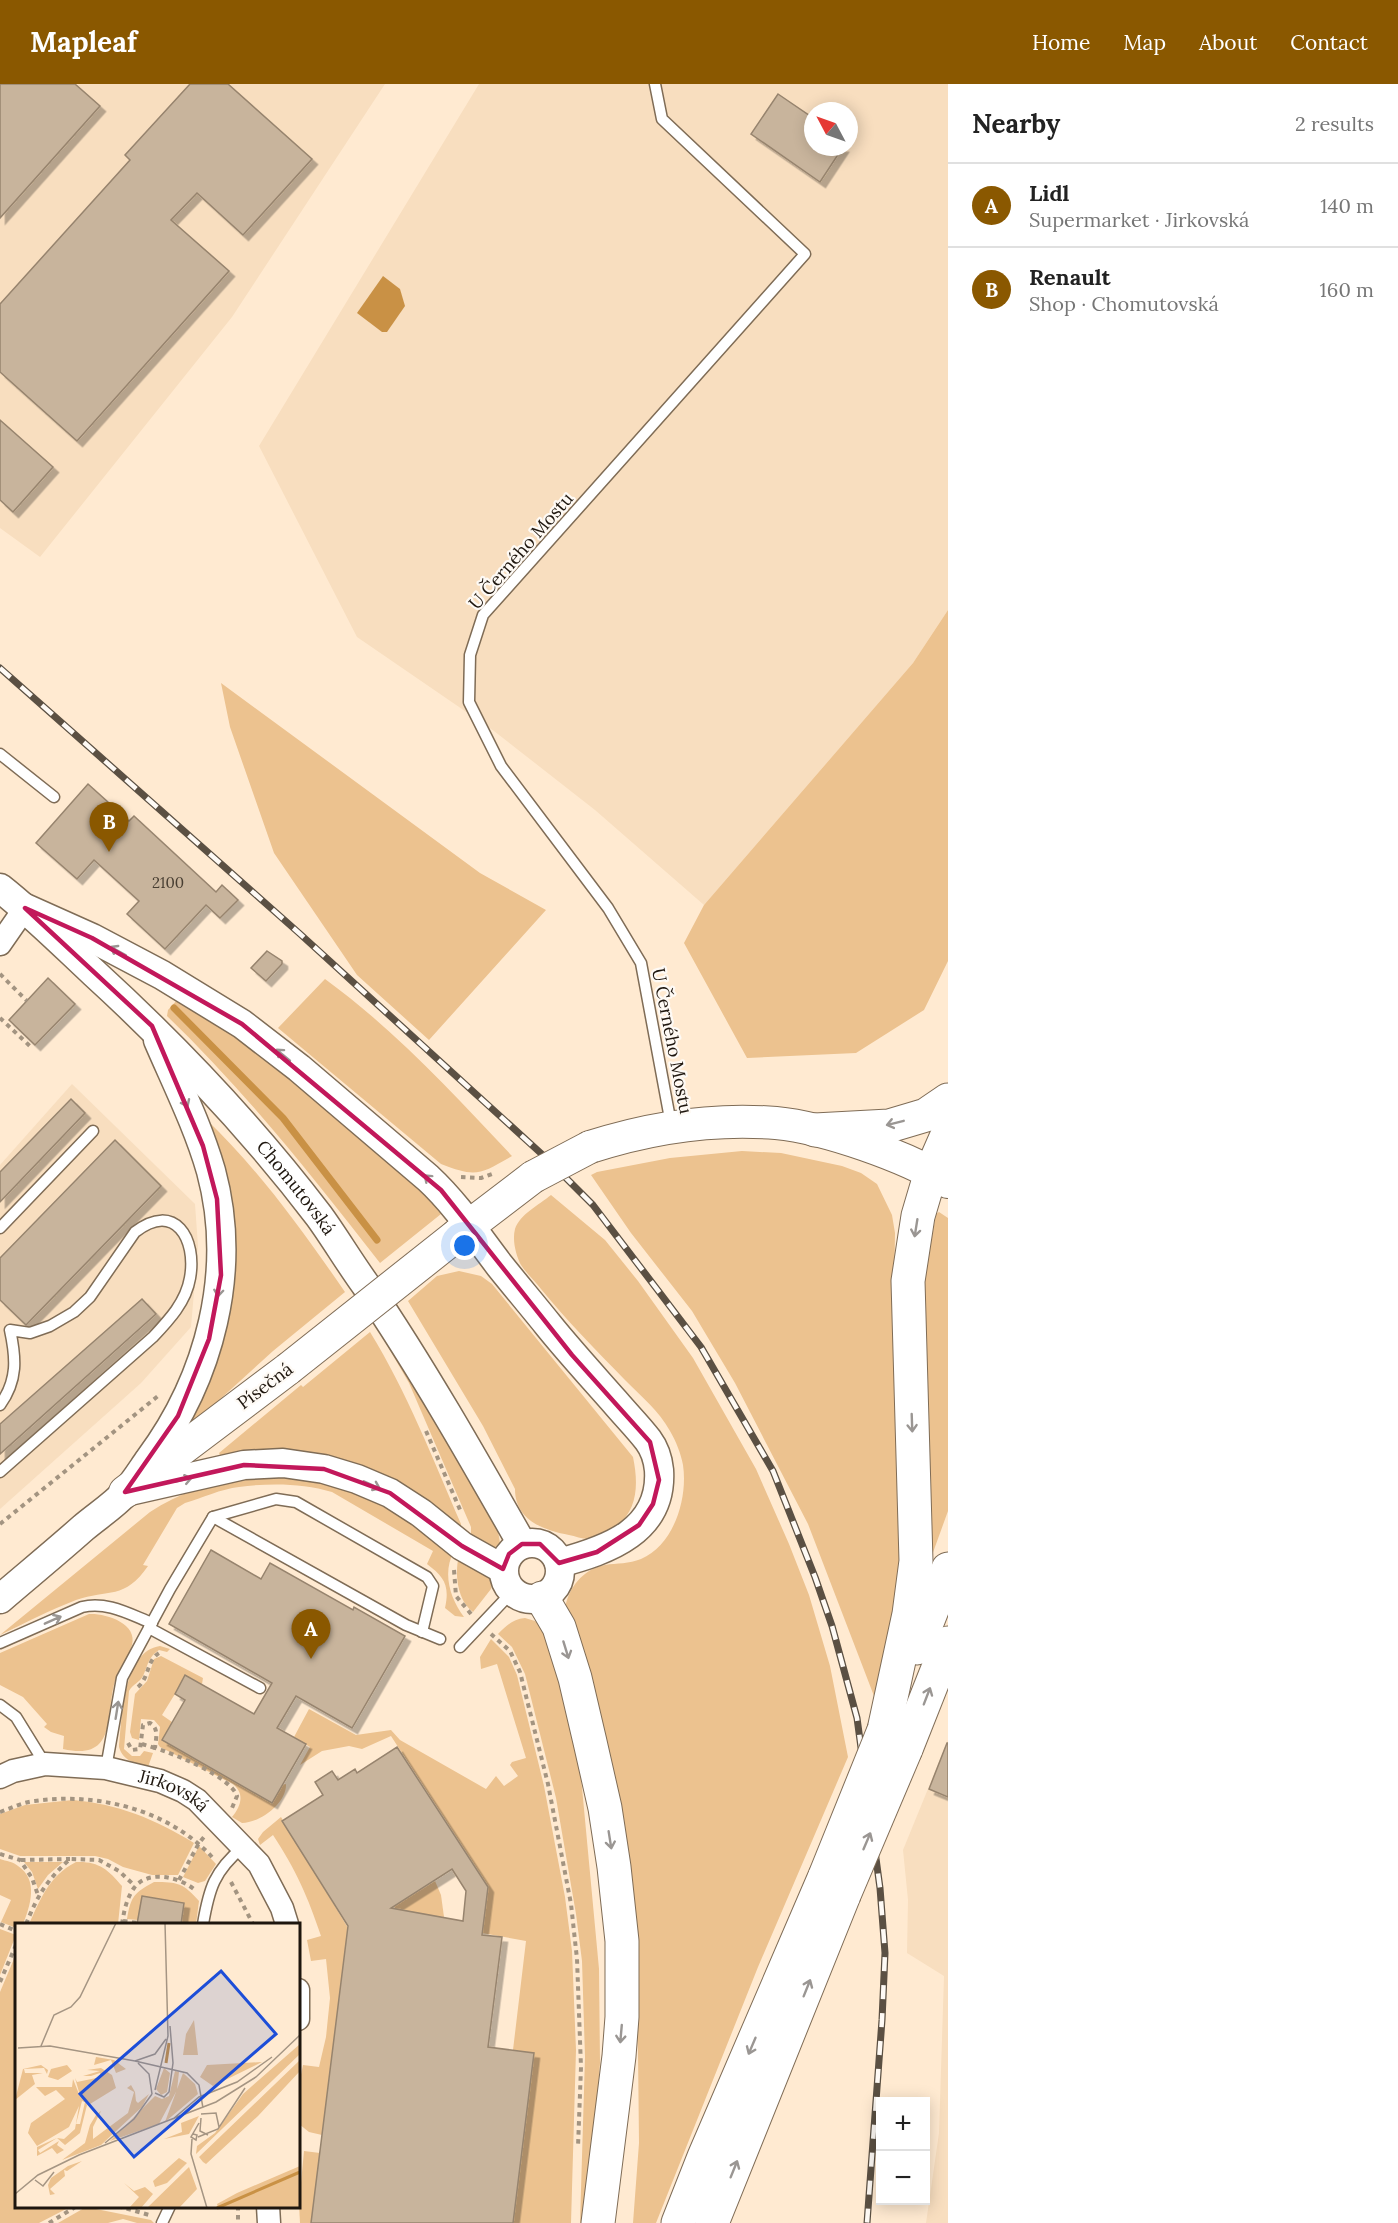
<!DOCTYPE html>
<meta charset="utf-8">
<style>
:root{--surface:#fff;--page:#f6f6f6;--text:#222;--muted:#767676;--line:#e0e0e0;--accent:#8a5800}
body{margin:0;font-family:Lora,serif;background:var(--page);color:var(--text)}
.controls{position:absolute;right:18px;bottom:18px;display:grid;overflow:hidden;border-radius:0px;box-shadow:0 3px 15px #0003}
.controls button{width:54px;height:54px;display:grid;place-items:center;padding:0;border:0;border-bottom:2px solid var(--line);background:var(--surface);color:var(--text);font:30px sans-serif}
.compass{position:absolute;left:804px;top:18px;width:54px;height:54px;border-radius:50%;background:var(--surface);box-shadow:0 3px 15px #0003;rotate:311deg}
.you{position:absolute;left:465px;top:1162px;width:21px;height:21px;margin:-15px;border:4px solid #fff;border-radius:50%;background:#1a73e8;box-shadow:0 0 0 9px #1a73e833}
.badge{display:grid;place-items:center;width:39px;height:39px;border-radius:50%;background:var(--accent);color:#fff;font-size:20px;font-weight:700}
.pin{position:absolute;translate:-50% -50px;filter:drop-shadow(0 2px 3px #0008)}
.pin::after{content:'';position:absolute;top:32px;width:21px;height:18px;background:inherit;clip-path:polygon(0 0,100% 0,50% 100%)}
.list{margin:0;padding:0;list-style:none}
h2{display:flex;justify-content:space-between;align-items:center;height:78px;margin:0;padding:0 24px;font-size:26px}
h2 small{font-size:20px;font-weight:400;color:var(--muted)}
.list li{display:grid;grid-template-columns:39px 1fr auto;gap:18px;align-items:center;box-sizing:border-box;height:84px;padding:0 24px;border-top:2px solid var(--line)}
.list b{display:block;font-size:22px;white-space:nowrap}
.list p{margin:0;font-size:20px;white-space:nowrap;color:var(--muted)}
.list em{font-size:20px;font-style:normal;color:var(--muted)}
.map{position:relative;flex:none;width:948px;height:2139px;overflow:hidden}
header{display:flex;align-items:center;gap:36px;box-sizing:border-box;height:84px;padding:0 30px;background:var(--accent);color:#fff}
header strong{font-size:28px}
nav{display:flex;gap:33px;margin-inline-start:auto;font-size:21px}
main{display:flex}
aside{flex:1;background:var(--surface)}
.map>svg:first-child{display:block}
</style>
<header>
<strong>Mapleaf</strong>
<nav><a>Home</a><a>Map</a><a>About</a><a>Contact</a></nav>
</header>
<main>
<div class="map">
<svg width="948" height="2139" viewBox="0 0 948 2139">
<defs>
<filter id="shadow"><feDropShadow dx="5.5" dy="5.5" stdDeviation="0" flood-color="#0004"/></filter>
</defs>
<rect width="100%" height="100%" fill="#ffead1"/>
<g fill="#f8debf" fill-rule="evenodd">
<path d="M0,0H385L232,233L40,473L0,444Z"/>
<path d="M479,0H948V526L913,579L704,821L595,726L494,647L357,553L259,362ZM813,27H849V63H813Z"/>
<path d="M72,1000L195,1120L198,1162L191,1243L141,1299L0,1425V1081Z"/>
<path d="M948,1656V2139H926L939,2049L944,1892L907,1869L908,1816L903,1766Z"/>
</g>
<g fill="#ecc28f">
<path d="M948,526V877L924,926L856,969L747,974L684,859L704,821L913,579Z"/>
<path d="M221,599L480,789L546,826L429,956L357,891L274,769L230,643Z"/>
<path d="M325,895C395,946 453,1009 512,1072C480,1090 477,1094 441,1080L278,944Z"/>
<path d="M177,916L257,964L436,1119L442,1126L441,1130L380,1179C313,1093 246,1008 167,932L168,926Z"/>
<path d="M206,1035C259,1086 303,1147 345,1208L273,1267L195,1338L190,1332L210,1289Z"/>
<path d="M742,1067L781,1069L842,1082L861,1089L877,1100L892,1131L895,1149L894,1210L905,1463L885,1582L874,1612L808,1440L735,1299L692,1227L631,1149L591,1091L597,1088L670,1074Z"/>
<path d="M551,1111L605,1156L638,1197L693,1274L756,1385L789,1460L809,1511L830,1582L848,1673L758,1883L656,2139H633L639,2059L638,1968L632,1860L565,1525C568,1504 583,1485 605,1481C617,1479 629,1480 641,1475C674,1461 688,1414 683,1381C681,1370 676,1357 670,1347C659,1327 641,1312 625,1296C596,1266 567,1237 541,1205C535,1197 526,1189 521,1181C516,1172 512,1156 515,1145C520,1130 539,1121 551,1111Z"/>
<path d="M939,1128L948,1134V1427L931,1474L921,1230L926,1153H932L936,1130Z"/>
<path d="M459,1187L481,1192L492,1200L633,1373C639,1402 638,1431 609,1447C603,1450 595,1455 588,1455C582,1455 575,1452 569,1451C543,1446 515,1436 515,1405L483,1342L408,1217L437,1192Z"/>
<path d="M379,1240L497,1441L500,1459L492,1466L471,1451V1443L409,1299L377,1244Z"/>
<path d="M370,1248C407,1308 433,1375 461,1440V1451L413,1411L222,1375L219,1369L301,1301L303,1303Z"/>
<path d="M242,1392L315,1393L386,1417L454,1467C442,1489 450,1514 464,1533L455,1532L445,1524C450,1501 444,1493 427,1480L433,1467L332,1408C302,1399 269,1399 239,1403C221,1405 202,1414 185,1419L177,1424L143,1481L148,1482C125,1516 108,1505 76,1516C50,1526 25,1539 0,1551L150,1428C179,1409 209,1400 242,1392Z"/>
<path d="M458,1476L492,1494L491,1505L473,1528C458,1517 455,1493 458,1476Z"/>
<path d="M89,1530C105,1529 138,1539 132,1561C129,1573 120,1582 116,1594C104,1627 120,1678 63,1665L64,1652L51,1648L44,1643L47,1640L23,1613L0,1601V1569Z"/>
<path d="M525,1534L535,1537L543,1544L566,1596L581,1693L599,1885L600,1979L588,2139H580L585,1973L582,1877L576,1830L556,1714L525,1590L512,1563L498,1550C507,1541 513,1535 525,1534Z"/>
<path d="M491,1555L509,1573L517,1591L544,1702L565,1813L572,1867L576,1966L571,2139H513L534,1969L513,1966L526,1857L482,1849L486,1818L465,1816L469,1810L486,1799L391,1652L362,1665L349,1662L322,1667L300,1681L310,1663L294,1653L309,1625L356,1651L391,1646L400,1656L486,1705L496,1692L504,1702L518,1692L510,1681L512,1678L526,1674L497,1580L481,1585L480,1573Z"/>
<path d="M160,1562L170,1565L167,1568L159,1566C148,1573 148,1581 143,1592C140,1598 133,1600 129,1607L124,1665L132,1672H140L144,1667L153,1669L148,1683C135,1679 123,1677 119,1663C122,1634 123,1567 160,1562Z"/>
<path d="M161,1572L203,1594L202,1600L186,1592L162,1631L172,1638L162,1656L272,1719L282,1701L286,1700C287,1719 260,1739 242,1739L232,1733C241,1722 245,1710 233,1700L160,1663L158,1660L160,1643L154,1636L141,1635L139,1656L132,1654L130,1648L135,1610L147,1597L154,1575Z"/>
<path d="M73,1716C118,1720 155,1735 194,1759L178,1791H152L123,1783L108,1775L95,1772H20L0,1765V1730L25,1721Z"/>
<path d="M281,1733L348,1844L322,2051L309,2048L299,2040L298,2005L303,1981L319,1983L326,1953L330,1914L326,1875L311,1877L307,1856L321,1852C308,1813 296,1786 273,1751L260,1761L258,1755L263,1748Z"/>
<path d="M199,1762L216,1780L205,1797L198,1799L183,1793Z"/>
<path d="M0,1775C6,1777 14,1778 18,1782C39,1796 30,1822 23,1840H16V1844L1,1838L11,1816L0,1811Z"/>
<path d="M24,1778H63L48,1791L38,1805L32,1788Z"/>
<path d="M76,1778C98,1777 108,1785 122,1802L118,1840H29C41,1814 49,1792 76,1778Z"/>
<path d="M435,1797L441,1811L444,1833L396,1827L394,1822Z"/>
<path d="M154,1798C178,1798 183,1799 199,1817L196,1840H181L184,1819L138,1836L127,1835C131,1812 134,1809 154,1798Z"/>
<path d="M0,1845L16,1851L0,1891Z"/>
<path d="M16,1870V2122L70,2123L39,2139H0V1908Z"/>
<path d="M304,2067L320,2069L311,2139H300L299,2120Z"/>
<path d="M86,2123L151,2136L154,2139H137L123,2135L108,2139H58Z"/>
</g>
<path fill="#c99145" d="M383,192L400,205L405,222L387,248H382L357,229Z"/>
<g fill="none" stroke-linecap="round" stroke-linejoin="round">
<path stroke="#c99145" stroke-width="7" d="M174,924L283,1034L377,1156"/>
</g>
<g fill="#c8b49c" stroke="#97846e" stroke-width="1.5" fill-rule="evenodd" filter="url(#shadow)">
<path d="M0,0H75L100,22L0,134Z"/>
<path d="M190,0H228L312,75L243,151L197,109L171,136L229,187L77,357L0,288V220L130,76L125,71Z"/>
<path d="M778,10L813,34V63H843L820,98L751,50Z"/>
<path d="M0,336L53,383L13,428L0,416Z"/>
<path d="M88,700L129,737L134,732L216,808L222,801L238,816L220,834L206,821L165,865L127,830L139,817L94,776L77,795L36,759Z"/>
<path d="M267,867L282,877V880L266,897L251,884Z"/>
<path d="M48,894L75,920L35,961L9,936Z"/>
<path d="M71,1015L85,1029L0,1118V1088Z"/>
<path d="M115,1056L161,1102L26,1241L0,1216V1174Z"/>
<path d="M142,1215L156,1230L0,1370V1340Z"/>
<path d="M211,1466L261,1495L270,1479L353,1526L354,1523L405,1552L352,1644L296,1612L277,1644L306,1660L272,1719L162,1656L185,1616L175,1610L185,1591L254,1630L272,1599L169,1540Z"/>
<path d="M947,1659H948V1713L929,1705Z"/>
<path d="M397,1663L488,1803L482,1851L502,1853L488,1963L534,1969L513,2139H311L348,1842L282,1737L323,1711L315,1698L332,1687L338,1696L355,1685L357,1689ZM452,1785L466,1807L463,1837L391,1824Z"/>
<path d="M142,1812L184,1819L181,1840H137Z"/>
</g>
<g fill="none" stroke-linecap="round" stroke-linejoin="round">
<defs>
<g id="service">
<path d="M655,0L662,35L805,170L483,531L470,571L469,618L501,682L608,824L641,879L671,1040"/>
<path d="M0,670L54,713"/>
<path d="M0,1144L93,1047"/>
<path d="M0,1321C18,1296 16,1274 10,1246L30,1249L50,1242L74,1228L90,1213L135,1148C175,1117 197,1155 190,1194C186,1218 169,1236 153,1253L0,1388"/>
<path d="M213,1433L406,1541L440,1555"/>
<path d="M149,1544L260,1604"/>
<path d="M0,1559L82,1523C107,1517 129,1530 152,1539"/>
<path d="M460,1563L512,1508"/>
<path d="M0,1621L16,1633L45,1680"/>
<path d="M106,1684L122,1594L170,1505L213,1433L276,1415L296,1418L427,1493L433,1502L422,1548"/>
<path d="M203,1840C209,1805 214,1787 243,1763"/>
<path d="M162,2139L170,2122"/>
</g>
<g id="minor">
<path d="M0,860L25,824"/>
<path id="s1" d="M0,1693L13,1687L45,1680L106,1684L160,1697L183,1707L197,1716L259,1780L282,1824L287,1840"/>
<path d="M298,1906V1935"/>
<path d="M268,2122L269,2139"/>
</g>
<g id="tertiary">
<path id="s2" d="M0,804C33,830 63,860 94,889C176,964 252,1044 319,1132C335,1154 349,1178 365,1200C422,1284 472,1372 522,1460"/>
<path d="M25,824L92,854L162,891L242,940L299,984L428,1094C456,1120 477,1152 500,1182C516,1202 533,1222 549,1242C570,1268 593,1293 615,1318C626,1331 638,1343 648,1356C654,1364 658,1376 659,1386C663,1447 608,1466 559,1479"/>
<path d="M125,1408L244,1381L283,1379L324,1385L357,1395L390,1409L421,1429L462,1462L503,1485"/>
<circle cx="532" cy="1487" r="28"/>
<path d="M0,1515C28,1491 56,1468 83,1444C97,1432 113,1422 125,1409C134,1399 142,1386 149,1376C210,1294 238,1187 211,1087C198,1042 177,1000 158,956"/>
</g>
<g id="secondary">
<path d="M590,1063C649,1044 714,1034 776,1039C826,1044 905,1072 948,1098"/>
<path d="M457,1151L533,1093"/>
<path d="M125,1408L288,1285"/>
</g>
<g id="trunk">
<path d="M815,1046L889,1042L926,1031L948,1016"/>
<path d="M542,1514L559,1543L575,1594L590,1658L605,1724L614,1783L622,1857V1933L619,1972L598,2139"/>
<path d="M917,1564L948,1485"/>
<path d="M884,1646L909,1530L916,1477L908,1197L918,1132L931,1088L948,1049"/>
<path d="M906,1665L948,1559"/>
<path d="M678,2139L704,2073L825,1792"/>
<path d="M712,2139L844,1811"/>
</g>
</defs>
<use href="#service" stroke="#7f6c56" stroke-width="13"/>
<use href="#minor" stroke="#7f6c56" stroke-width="25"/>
<use href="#tertiary" stroke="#7f6c56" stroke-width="31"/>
<use href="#secondary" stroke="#7f6c56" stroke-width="34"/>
<use href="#trunk" stroke="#7f6c56" stroke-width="35"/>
<g stroke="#a39481" stroke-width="4" stroke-dasharray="4.5 4.5" stroke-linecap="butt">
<path d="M0,890L27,917"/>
<path d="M0,934L32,964"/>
<path d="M461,1093L481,1094L492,1090"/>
<path d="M426,1347L461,1428"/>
<path d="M0,1440L158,1312"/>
<path d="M454,1486L456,1512L471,1530"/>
<path d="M491,1550L510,1567L520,1588L548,1700L571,1820L577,1875L581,1983L578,2063"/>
<path d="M138,1603C150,1593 146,1575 161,1568"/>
<path d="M128,1659L132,1666L140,1665L143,1641L150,1639C159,1644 156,1654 155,1664C175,1670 231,1693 237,1712L232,1724"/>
<path d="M142,1660L155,1664"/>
<path d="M0,1728C12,1724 23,1718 35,1717C98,1708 169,1726 212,1773"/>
<path d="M0,1770L20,1776L32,1794L38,1811"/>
<path d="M21,1776L70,1775"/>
<path d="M179,1796L199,1759L204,1753"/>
<path d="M231,1798L253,1840"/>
<path d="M123,1837L138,1839"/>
<path d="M0,1840L16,1847"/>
<path d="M26,1840C38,1811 46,1797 70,1775L99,1776L119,1787L135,1802"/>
<path d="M122,1840C124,1828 126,1815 134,1804C148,1785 180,1793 195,1806"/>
<path d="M0,1898L16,1861"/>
<path d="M118,2122L149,2131"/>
<path d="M238,2122V2139"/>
<path d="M49,2139L77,2122"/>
</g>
<use href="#service" stroke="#fff" stroke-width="10"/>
<use href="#minor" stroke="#fff" stroke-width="22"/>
<use href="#tertiary" stroke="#fff" stroke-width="28"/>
<use href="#secondary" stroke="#fff" stroke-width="32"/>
<use href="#trunk" stroke="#fff" stroke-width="33"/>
<defs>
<path id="rail" d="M0,584L299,849L545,1073L593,1121L701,1263L773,1387L815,1493L832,1542L857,1634L880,1804L885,1869L882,1936L867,2139"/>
</defs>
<use href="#rail" stroke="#5b5043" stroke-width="7"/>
<use href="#rail" stroke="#fefaf5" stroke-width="4.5" stroke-dasharray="14" stroke-linecap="butt"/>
<defs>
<g id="secondary-bridge">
<path d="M533,1093L590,1063"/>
<path d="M288,1285L457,1151"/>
</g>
<g id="trunk-bridge">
<path d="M825,1792L884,1646"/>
<path d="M844,1811L906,1665"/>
</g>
</defs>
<use href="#secondary-bridge" stroke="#7f6c56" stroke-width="34" stroke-linecap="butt"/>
<use href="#trunk-bridge" stroke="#7f6c56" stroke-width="35" stroke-linecap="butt"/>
<use href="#secondary-bridge" stroke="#fff" stroke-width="32"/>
<use href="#trunk-bridge" stroke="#fff" stroke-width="33"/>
</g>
<defs><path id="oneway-shaft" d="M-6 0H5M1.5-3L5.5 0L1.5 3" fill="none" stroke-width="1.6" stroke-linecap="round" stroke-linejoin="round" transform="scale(1.5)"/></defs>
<g stroke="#9a9693">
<use href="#oneway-shaft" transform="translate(118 867) rotate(-151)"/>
<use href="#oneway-shaft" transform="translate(283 971) rotate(-141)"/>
<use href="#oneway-shaft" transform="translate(184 1015) rotate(65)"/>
<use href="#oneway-shaft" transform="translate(895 1039) rotate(166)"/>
<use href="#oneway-shaft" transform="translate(431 1097) rotate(-138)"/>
<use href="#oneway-shaft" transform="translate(916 1144) rotate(99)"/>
<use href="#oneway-shaft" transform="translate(219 1204) rotate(97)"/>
<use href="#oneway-shaft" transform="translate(912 1339) rotate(88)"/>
<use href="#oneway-shaft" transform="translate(183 1396) rotate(-12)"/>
<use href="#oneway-shaft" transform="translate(372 1401) rotate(24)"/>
<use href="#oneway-shaft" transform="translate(53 1536) rotate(-24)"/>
<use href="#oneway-shaft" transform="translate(566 1566) rotate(73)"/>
<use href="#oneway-shaft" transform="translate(927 1612) rotate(-69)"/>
<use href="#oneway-shaft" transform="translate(117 1626) rotate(-81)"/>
<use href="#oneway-shaft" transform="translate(610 1756) rotate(81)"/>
<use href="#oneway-shaft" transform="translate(867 1757) rotate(-67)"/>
<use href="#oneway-shaft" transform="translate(807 1904) rotate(-68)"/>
<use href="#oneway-shaft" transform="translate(621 1950) rotate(95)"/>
<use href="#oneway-shaft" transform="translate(752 1962) rotate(113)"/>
<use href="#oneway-shaft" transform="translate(734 2085) rotate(-68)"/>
</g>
<path fill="none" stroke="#c2185b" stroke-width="4.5" stroke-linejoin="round" d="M25,824L92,854L242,940L441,1106L572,1271L650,1358L659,1396L653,1420L639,1441L597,1468L559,1479L540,1460H522L509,1470L503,1485L462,1462L390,1409L324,1385L244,1381L125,1408L178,1332L209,1255L221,1191L217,1115L203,1062L152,942Z"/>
<g text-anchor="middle" stroke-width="4.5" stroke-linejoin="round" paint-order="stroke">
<g font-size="15" fill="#483e32">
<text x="168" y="804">2100</text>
</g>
<g font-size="18" fill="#1e160e" stroke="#fefaf5">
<text transform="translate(521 467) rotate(-49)" y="6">U Černého Mostu</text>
<text transform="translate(672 957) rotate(79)" y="6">U Černého Mostu</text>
<text dy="6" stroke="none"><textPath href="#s2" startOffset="422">Chomutovská</textPath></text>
<text transform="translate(265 1302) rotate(-37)" y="6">Písečná</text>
<text dy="6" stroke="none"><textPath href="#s1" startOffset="180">Jirkovská</textPath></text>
</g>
</g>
<g transform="translate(15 1839)">
<rect width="285" height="285" fill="#ffead1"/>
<path d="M179,97L183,132H168L171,111ZM285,121V131L181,231L182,223L200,210L228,171ZM81,134L99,137L111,146L101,150L96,137L79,142ZM285,137V148L243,193L191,241L188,239L184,234ZM247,139L198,163L185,154L192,142ZM26,142L33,147L32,151L29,145L9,146L10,150H28L17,152L20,161L0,177L8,146ZM52,142L57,148L43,157L33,154L36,146ZM86,145L97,152L101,165L75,181L67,178L61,201H65L70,179L72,182L65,210L50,222L42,215L23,227L25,230L44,218L42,222L49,227L42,231L37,225L22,233V224L42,215L49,216L60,206L64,183L54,204L22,223L13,210L16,200L50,176L41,167L30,173L21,164H57L58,156L66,176L60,155L62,159L86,154L85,150L76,153H68L85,148L72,147ZM149,145L155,150L152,169L146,172L141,166ZM160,148L164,149L162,167L144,201L95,218L140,173L147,176L154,173ZM168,150L180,161L183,171L150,199ZM116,162L120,169L121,178L123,180L134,171L127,184L86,222L47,237L70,220L75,202L81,192L86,188L78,204V216L113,190L119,169L112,165ZM184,193L174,211L149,216L167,209L166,200ZM164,235L172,240L152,260L140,264L138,258ZM67,238L52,248L49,247L50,253L35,266L40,271L35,272L33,262L36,255L53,243ZM285,243V285H203L202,281L222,270ZM174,244L182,266L164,285H132ZM109,260L119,268L130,264L138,271L126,285H114L124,274Z" fill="#ecc28f"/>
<path fill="none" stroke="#c99145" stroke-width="3" d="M151,140L154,120M202,285L285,249"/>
<path fill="none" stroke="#a59583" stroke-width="1.5" d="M26,123L39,92L56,84L65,74L101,0M3,125L35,123L120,138L140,131L151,116M120,138L172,150L184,162L188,185M123,140L134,151L137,171M140,167L153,113L150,0M140,170L149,174L154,169L158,140L155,103M186,191L201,190L204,204M186,195L185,208L193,212M158,196L184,174L222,159L257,134M178,211L182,212L181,217L176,214L184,200M183,214L203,206L230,165M177,216L176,231L192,285M90,220L119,196L137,171M20,257L28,263L39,249M0,271L23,252L64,232L201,179L241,154L285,112"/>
<path fill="#1d4ed8" fill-opacity="0.15" stroke="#1d4ed8" stroke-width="3" d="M206,48L261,111L119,234L65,171Z"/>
<rect width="285" height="285" fill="none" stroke="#1e160e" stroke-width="3"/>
</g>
</svg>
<div class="controls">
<button>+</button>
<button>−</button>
</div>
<svg class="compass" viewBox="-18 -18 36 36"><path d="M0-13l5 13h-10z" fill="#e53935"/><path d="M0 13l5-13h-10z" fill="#767676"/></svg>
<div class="you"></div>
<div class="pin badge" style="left:311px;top:1575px">A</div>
<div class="pin badge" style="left:109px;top:768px">B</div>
</div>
<aside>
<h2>Nearby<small>2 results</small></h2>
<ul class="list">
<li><span class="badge">A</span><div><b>Lidl</b><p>Supermarket · Jirkovská</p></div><em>140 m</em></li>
<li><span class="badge">B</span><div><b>Renault</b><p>Shop · Chomutovská</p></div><em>160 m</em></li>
</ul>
</aside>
</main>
